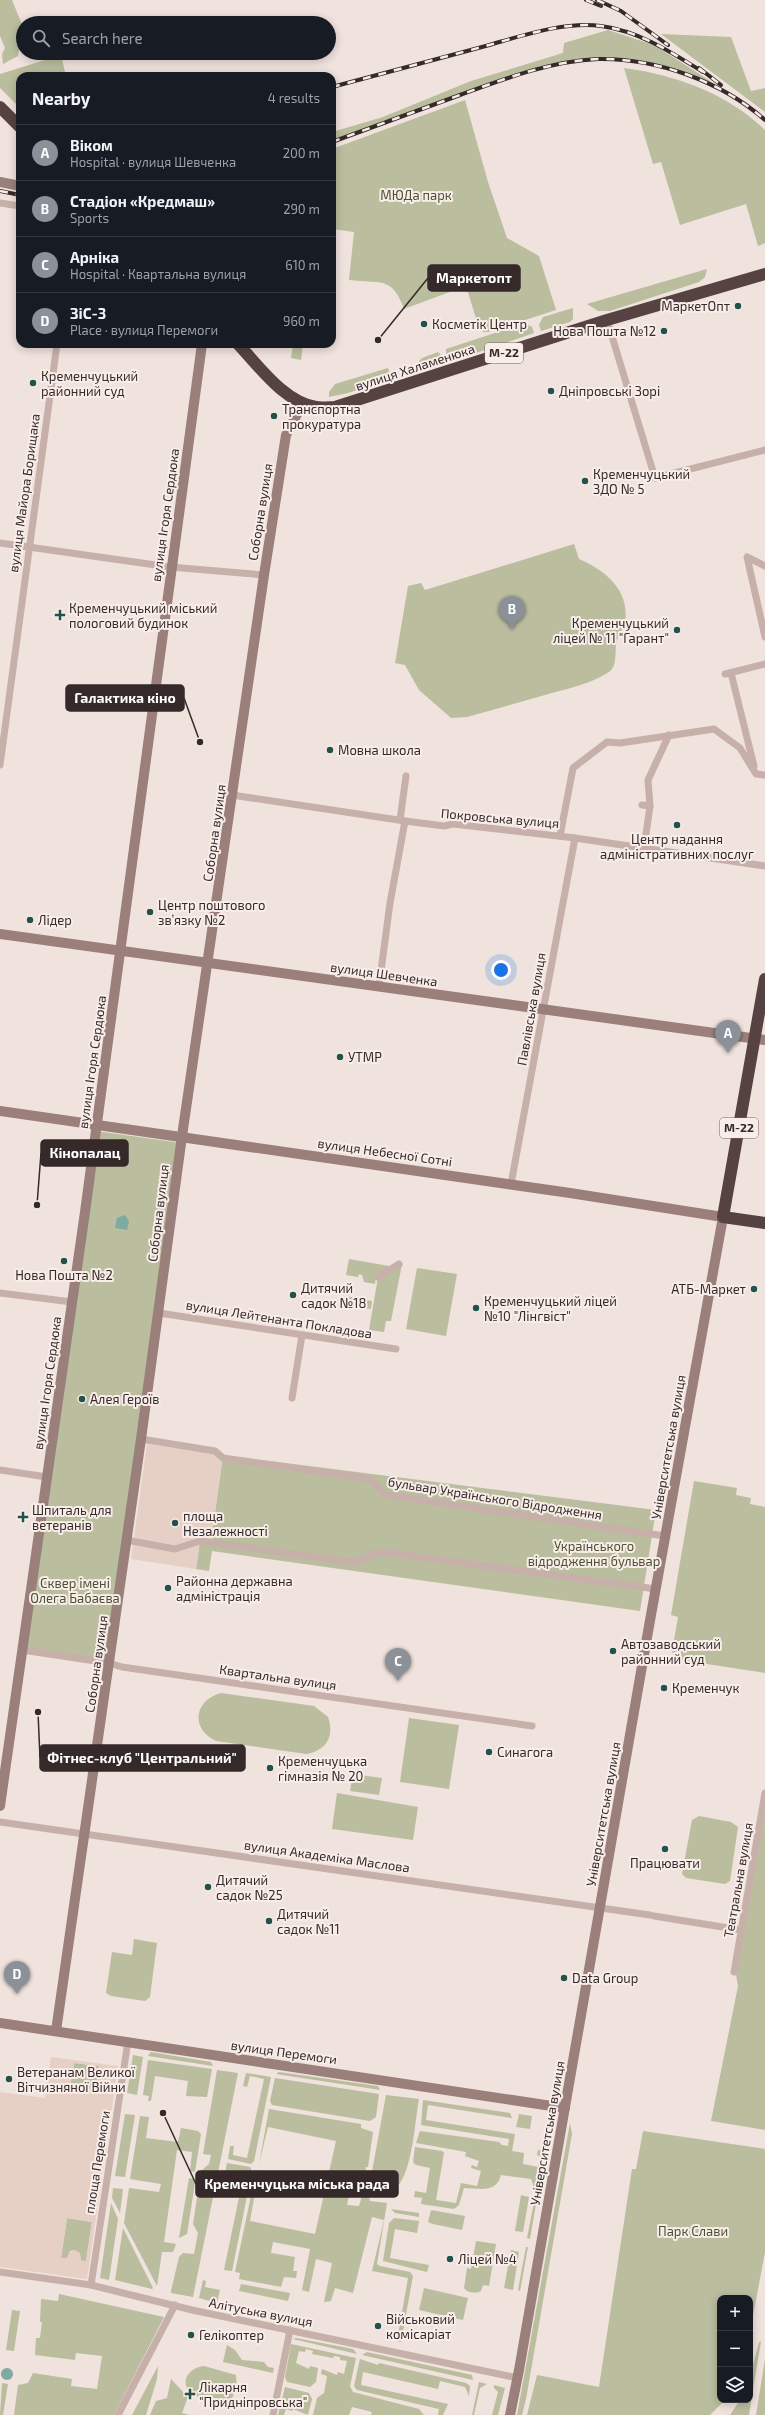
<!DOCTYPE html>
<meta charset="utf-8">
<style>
:root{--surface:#171b24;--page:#20242c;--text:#f1f3f6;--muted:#9ea1a6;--line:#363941;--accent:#8c9099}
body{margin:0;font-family:"Exo 2",sans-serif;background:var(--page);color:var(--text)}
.controls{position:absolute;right:12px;bottom:12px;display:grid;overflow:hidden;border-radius:8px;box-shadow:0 2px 10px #0003}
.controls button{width:36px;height:36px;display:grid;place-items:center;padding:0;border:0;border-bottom:1px solid var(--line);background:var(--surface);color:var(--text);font:20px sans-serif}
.you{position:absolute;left:501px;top:970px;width:14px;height:14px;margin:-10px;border:3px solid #fff;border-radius:50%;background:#1a73e8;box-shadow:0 0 0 6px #1a73e833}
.badge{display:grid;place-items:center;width:26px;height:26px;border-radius:50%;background:var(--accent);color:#fff;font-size:13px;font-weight:700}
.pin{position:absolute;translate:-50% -33px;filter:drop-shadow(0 1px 2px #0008)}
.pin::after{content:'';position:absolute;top:21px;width:14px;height:12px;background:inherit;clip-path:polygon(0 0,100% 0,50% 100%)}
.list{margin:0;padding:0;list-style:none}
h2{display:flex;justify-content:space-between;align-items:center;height:52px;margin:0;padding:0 16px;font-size:17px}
h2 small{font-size:13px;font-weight:400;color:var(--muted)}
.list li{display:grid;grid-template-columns:26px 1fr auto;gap:12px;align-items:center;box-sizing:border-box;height:56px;padding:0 16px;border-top:1px solid var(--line)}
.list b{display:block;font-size:15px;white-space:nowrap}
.list p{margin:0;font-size:13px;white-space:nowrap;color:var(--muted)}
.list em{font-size:13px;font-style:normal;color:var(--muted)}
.icon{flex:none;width:22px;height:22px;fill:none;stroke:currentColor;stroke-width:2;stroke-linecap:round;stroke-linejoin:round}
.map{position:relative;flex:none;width:765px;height:2415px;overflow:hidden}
.search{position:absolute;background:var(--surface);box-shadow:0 2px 10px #0003;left:16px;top:16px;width:320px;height:44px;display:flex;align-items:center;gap:10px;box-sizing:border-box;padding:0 14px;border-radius:22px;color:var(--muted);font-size:15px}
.panel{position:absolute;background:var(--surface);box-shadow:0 2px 10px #0003;left:16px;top:72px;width:320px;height:276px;border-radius:12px}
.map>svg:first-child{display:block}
</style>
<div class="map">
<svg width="765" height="2415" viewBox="0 0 765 2415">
<rect width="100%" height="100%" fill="#f0e2dd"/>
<g fill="#babd9e">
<path d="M0,0H12L23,27L18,56L3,64L2,54L5,48L0,36Z"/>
<path d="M608,30L654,45L712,82C676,71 640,57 602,58C584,58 567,62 550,65L332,140V132L383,117L471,81L563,53L564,43Z"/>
<path d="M661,34L731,37L751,91L765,88V112Z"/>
<path d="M61,55L66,76H20V108L0,88V74Z"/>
<path d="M624,68C675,75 727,93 765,130V243L758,246L746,204L680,225L661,162L653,164Z"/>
<path d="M465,100L488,182L507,238L539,256L556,310L488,332H483L479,328L466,286L404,309C392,275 380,284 349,280L354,232L332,229V149Z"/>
<path d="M707,269L705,277L699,282L610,311H598L587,304Z"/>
<path d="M573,308V319L570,322L541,331L539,325L543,317Z"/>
<path d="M525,323L532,327L534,333L450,362L446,359V349Z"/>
<path d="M293,344H303L301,360L291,358Z"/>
<path d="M438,352L442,356V360L439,365L422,369L419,361L422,358Z"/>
<path d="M388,368L391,379L348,393L329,397V392L335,384Z"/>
<path d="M574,544L579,559C605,570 630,590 625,622C623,630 617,637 616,644C615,653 617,667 609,672C592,683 571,688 552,693C524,701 496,709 467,717L451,718L419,690L405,665L395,663L408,586L421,583L425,590Z"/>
<path d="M96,1131L181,1143L109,1663L22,1650Z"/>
<path d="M349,1259L395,1267L402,1264L391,1321H386L384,1332L369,1330L378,1277H376L375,1284L364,1282L362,1275L359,1274L358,1277L346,1275Z"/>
<path d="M417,1268L457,1274L446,1336L406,1329Z"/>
<path d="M345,1296L372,1301L371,1309L343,1304Z"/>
<path d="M223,1455L656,1510L640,1611L212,1551L209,1571L196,1569L200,1541L211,1542Z"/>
<path d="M694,1481L737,1488L736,1495L751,1498L750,1504L765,1507V1673L681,1660L672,1652L678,1617L671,1615Z"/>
<path d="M221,1693L314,1706L328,1717C335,1736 326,1751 306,1754L216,1741C190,1729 194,1700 221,1693Z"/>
<path d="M409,1718L459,1725L449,1789L400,1782Z"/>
<path d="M353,1774L382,1778L379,1795L350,1791Z"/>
<path d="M337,1793L418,1807L413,1840L332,1829Z"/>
<path d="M765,1812V2130L711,2121L738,1986L736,1974Z"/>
<path d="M699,1816L731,1822L738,1827L730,1881L725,1884L686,1878L682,1874L692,1820Z"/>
<path d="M134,1939L157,1943L150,1997L145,2001L111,1996L106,1993L112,1952L132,1955Z"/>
<path d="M151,2052L211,2062L213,2066L148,2056Z"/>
<path d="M133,2055L143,2057L137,2095L127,2093Z"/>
<path d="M148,2060L212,2069L207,2097L186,2096L188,2081L155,2076L151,2101H148L149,2096L143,2095Z"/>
<path d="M74,2063L99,2066L96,2090L70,2087Z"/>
<path d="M217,2070L238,2073L193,2297L171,2293V2291L179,2257L183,2253L194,2254L198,2233L193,2224L201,2171L209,2164L211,2155L203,2154Z"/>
<path d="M279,2072L378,2086L380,2090L276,2074Z"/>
<path d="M246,2073L271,2077L254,2161L251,2164L228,2159L230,2146H234L233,2155L247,2158L264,2079L250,2076L247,2087L243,2086Z"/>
<path d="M275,2078L379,2094L376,2117L370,2121L272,2105L270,2101Z"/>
<path d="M386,2095L419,2099C415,2119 412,2183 392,2190L377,2189L378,2179L371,2177Z"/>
<path d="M423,2100L510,2113L512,2118L428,2105L426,2120L515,2134L512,2151L524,2153L523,2164L538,2167L540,2156L537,2155L538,2150L546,2151L544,2161H542L543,2165L539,2191L535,2190L531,2179L501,2175C496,2194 480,2188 464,2188L459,2205L454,2209L421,2204L422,2198L414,2197L415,2191L426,2193L430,2168L416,2165L413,2162L415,2147L442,2151L444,2153L436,2200L456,2203L461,2183L477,2186L481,2171L471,2168L472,2165L477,2167L479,2161L465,2156L466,2152L416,2143L420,2131L499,2142L502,2145L508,2146L509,2139L421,2125Z"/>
<path d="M269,2109L361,2124V2128L373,2132L368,2167H366L364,2179L358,2181L355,2197L349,2196L347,2205L359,2206L364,2189L367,2187L370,2201L387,2203L377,2264L380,2266L410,2272L413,2276L401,2342L397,2341L408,2278L372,2271L384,2220L372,2217L353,2293L335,2288L331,2301L324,2302L332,2263L316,2259L309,2292L302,2290L310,2249L273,2242L271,2253L295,2257L293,2271H297L296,2278L284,2277L281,2287L239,2279L240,2273L235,2272L256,2172L259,2170L250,2221L315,2234L336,2141L268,2127L259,2164Z"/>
<path d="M125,2114L135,2115L125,2177L115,2176Z"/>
<path d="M519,2114L532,2116L530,2129L516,2127Z"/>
<path d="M140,2116L149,2117L146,2138L178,2142L181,2128L198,2131L201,2134L195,2172L190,2171L192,2152L177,2150L164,2242L176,2244L173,2252H162L157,2286L124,2223L129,2188L159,2192L161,2184L130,2179Z"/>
<path d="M570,2123L572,2134L526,2399L522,2415H517Z"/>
<path d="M643,2131L765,2149V2252L750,2332V2298H720V2400H725L710,2415H527L537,2375L599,2387L632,2169H636Z"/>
<path d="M227,2163L250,2167L252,2171L232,2271L224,2270L243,2178L228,2175L225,2188L222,2187Z"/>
<path d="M189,2178L194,2179L195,2183L187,2234L179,2238Z"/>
<path d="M113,2188L123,2189L120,2213L112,2198Z"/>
<path d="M521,2195L529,2197L523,2232L515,2231Z"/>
<path d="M535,2197L537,2198L530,2239L527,2238Z"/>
<path d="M111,2203L118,2219L109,2280L100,2278Z"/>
<path d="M391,2209L419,2213V2217L395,2213Z"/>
<path d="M431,2210L465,2216L462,2230L433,2224L428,2222Z"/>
<path d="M67,2218L92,2222L86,2261H81L75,2250L70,2251L67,2259L61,2258Z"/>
<path d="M394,2218L419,2221L417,2233L395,2229L390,2258L429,2265L427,2272L383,2261L389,2223Z"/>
<path d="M123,2228L153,2288L152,2289L115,2280Z"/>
<path d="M476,2241L496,2244L489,2286L483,2285L481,2291C477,2294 467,2293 464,2288L467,2268L471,2269Z"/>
<path d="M526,2247H528L520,2291L518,2290Z"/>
<path d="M511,2250L519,2252L513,2290L504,2288Z"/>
<path d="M203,2280L206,2281L205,2287L220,2290L217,2303L199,2298Z"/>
<path d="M241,2284L290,2293L288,2301L239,2291Z"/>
<path d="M424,2288L468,2298L463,2320L419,2310Z"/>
<path d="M59,2294L164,2317L114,2415H14L18,2385L28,2383L33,2373L72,2379L71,2386L97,2389L102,2356L76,2353L75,2360L35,2355L36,2338H40L42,2322H40L41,2299L58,2301Z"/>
<path d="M12,2310L20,2311L14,2351L6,2350Z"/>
<path d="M296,2338L353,2349L357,2354L293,2339Z"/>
<path d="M761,2341L749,2415H730L740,2400H750V2376L759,2342Z"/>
<path d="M291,2344L356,2358L350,2386L353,2392L419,2409L424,2415H371L372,2412L352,2407L349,2415H313L317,2398L324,2393L327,2376L321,2374L322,2369L337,2375L338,2372L344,2374L347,2361L340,2360V2357L334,2356L333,2358L312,2354L313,2351L306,2349L305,2352L299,2351L296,2363L309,2369L310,2366L318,2368L316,2382L310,2387L287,2382L285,2377Z"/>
<path d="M227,2345L235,2350L242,2360L264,2362L268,2367L274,2368L273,2373L223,2362Z"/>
<path d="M367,2352L472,2375L473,2380L362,2355Z"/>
<path d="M360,2359L378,2365L379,2363L466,2383L470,2386L469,2396L465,2387L440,2381L438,2389L363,2372L361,2385L448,2404L443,2415H438L439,2409L357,2390L354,2386Z"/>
<path d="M765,2359V2415H756Z"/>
<path d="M158,2366L157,2379L146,2415H132Z"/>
<path d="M204,2366L236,2375L237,2387L232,2398C223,2403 197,2400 190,2392C179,2380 191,2367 204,2366Z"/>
<path d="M171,2379L188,2397L182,2413L189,2415H150L156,2401L167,2398Z"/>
<path d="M479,2382L487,2384L480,2388L474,2415H472Z"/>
<path d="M2,2383L8,2384L3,2415H0Z"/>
<path d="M494,2385L505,2388L498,2415H492L498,2392L494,2388Z"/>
<path d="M285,2387L309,2393L312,2399L308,2415L293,2409L292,2411L286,2409L284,2415H278Z"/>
</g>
<g fill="#e6d0c5" fill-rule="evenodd">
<path d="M147,1444L223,1455L211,1542L200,1541L196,1569L131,1559Z"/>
<path d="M51,2057L118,2066L87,2279L0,2267V2092L45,2098ZM74,2063L99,2066L96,2090L70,2087ZM67,2218L92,2222L86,2261L81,2260L80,2253L75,2250L69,2253L67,2258H61Z"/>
</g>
<g fill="#7eaaa2">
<path d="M125,1215L129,1222L127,1230L115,1228L117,1218Z"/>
<circle cx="7" cy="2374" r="6"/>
</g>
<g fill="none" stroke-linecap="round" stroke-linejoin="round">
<g stroke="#c7b0aa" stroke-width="7">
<path d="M0,203L20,206"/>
<path d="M607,320L655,478L765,450"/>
<path d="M0,543L170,567L264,575"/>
<path d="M765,566L747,557L765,637"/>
<path d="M731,673L754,766"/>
<path d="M725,674L765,664"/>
<path d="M0,765L57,344"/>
<path d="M232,795L405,821L444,826L453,824L575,838L765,866"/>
<path d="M642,805L650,806L644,848"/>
<path d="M650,806L648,780L669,735"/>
<path d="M400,820L406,776"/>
<path d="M560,836L573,768L607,742L620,743L714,729L740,748L756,774L765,775"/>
<path d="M379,986L390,903L405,821"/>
<path d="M511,1184L575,838"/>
<path d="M378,1277L399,1264"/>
<path d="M0,1293L72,1302"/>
<path d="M159,1313L396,1349"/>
<path d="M292,1398L302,1335"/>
<path d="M141,1439L215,1451L223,1458L370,1479L385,1495L665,1536"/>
<path d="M0,1470L47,1477"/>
<path d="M126,1540L175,1549L200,1541L352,1562C364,1562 369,1554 381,1552L656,1589"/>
<path d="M22,1650L109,1663L122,1667L532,1726"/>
<path d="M0,1822L650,1915"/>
<path d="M654,1916L741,1930"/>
<path d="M734,1972L765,1793"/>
<path d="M0,2272L91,2285L192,2310L518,2378"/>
<path d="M91,2285L128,2041"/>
<path d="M118,2415L175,2305"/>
<path d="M273,2415L290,2330"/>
</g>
<g stroke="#9a7f7b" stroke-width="10">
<path d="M0,182L20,186"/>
<path d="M0,934L765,1040"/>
<path d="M0,1111L570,1193L723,1217L649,1626L519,2370L510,2415"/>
<path d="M0,1806L85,1212L202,344"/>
<path d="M0,2023L565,2108"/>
<path d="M56,2031L141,1439L182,1136L264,575L286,435L303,403"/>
</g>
<g stroke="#554241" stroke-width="12">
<path d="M0,107L20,127"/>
<path d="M238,344C259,366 284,402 316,407C322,408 329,407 335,407L607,320L765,274"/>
<path d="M765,979L723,1217L765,1223"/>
</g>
<defs>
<g id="rail">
<path d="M586,0L601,6"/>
<path d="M597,0L621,11L668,45"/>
<path d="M699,68L721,85"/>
<path d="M332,87C382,74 432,60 482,47C519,37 562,21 601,26C639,31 671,52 703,72"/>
<path d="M332,142C375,126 417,111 460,95C504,79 551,61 598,59C656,58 721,81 765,120"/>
<path d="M0,191L20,195"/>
</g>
</defs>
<use href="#rail" stroke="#352a29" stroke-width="4"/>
<use href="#rail" stroke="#f8ede9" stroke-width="2.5" stroke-dasharray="8" stroke-linecap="butt"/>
</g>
<g fill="#22524a" stroke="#f8ede9" stroke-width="1.5">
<circle cx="738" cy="306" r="4"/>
<circle cx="424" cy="324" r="4"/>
<circle cx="664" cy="331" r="4"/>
<circle cx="33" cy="383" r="4"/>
<circle cx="551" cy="391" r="4"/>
<circle cx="274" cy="416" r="4"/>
<circle cx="585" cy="481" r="4"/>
<path d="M58 609h4v4h4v4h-4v4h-4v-4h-4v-4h4z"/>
<circle cx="677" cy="630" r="4"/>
<circle cx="330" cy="750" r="4"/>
<circle cx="677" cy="825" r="4"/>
<circle cx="150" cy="912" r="4"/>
<circle cx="30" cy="920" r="4"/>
<circle cx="340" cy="1057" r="4"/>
<circle cx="64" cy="1261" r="4"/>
<circle cx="754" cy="1289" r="4"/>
<circle cx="293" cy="1295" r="4"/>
<circle cx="476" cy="1308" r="4"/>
<circle cx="82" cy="1399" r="4"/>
<path d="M21 1511h4v4h4v4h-4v4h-4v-4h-4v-4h4z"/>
<circle cx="175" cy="1523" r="4"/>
<circle cx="168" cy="1588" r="4"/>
<circle cx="613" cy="1651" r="4"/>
<circle cx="664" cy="1688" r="4"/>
<circle cx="489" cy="1752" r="4"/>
<circle cx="270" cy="1768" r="4"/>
<circle cx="665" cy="1849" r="4"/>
<circle cx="208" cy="1887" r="4"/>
<circle cx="269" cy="1921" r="4"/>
<circle cx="564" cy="1978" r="4"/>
<circle cx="9" cy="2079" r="4"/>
<circle cx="450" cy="2259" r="4"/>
<circle cx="378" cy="2326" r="4"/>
<circle cx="191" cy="2335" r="4"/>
<path d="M188 2388h4v4h4v4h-4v4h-4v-4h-4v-4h4z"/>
</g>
<g text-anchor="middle" stroke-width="4" stroke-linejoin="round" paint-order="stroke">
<g fill="#f8ede9" stroke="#706463" stroke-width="1">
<rect x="485" y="343" width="38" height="20" rx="3"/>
<rect x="720" y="1118" width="38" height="20" rx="3"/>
</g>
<g font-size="12" font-weight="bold" fill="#352a29">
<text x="504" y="357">М-22</text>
<text x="739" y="1132">М-22</text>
</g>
<g font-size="13" fill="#4c512f" stroke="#f8ede9">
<text x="416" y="200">МЮДа парк</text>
<text x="594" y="1551">Українського<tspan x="594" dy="15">відродження бульвар</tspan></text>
<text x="75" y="1588">Сквер імені<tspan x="75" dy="15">Олега Бабаєва</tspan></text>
<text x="693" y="2236">Парк Слави</text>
</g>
<g font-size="13" fill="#352a29" stroke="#f8ede9" text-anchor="start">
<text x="730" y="311" text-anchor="end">МаркетОпт</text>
<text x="432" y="329">Косметік Центр</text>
<text x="656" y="336" text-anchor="end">Нова Пошта №12</text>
<text x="41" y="381">Кременчуцький<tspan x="41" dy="15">районний суд</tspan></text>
<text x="559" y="396">Дніпровські Зорі</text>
<text x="282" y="414">Транспортна<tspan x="282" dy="15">прокуратура</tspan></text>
<text x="593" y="479">Кременчуцький<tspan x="593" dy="15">ЗДО № 5</tspan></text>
<text x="69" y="613">Кременчуцький міський<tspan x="69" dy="15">пологовий будинок</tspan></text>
<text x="669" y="628" text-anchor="end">Кременчуцький<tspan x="669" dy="15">ліцей № 11 "Гарант"</tspan></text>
<text x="338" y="755">Мовна школа</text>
<text x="677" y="844" text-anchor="middle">Центр надання<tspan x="677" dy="15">адміністративних послуг</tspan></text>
<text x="158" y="910">Центр поштового<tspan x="158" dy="15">зв’язку №2</tspan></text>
<text x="38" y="925">Лідер</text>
<text x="348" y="1062">УТМР</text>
<text x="64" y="1280" text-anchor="middle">Нова Пошта №2</text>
<text x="301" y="1293">Дитячий<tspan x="301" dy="15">садок №18</tspan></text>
<text x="746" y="1294" text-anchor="end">АТБ-Маркет</text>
<text x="484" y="1306">Кременчуцький ліцей<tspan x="484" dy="15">№10 "Лінгвіст"</tspan></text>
<text x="90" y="1404">Алея Героїв</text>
<text x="32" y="1515">Шпиталь для<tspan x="32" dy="15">ветеранів</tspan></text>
<text x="183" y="1521">площа<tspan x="183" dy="15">Незалежності</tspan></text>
<text x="176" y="1586">Районна державна<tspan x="176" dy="15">адміністрація</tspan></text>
<text x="621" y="1649">Автозаводський<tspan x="621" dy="15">районний суд</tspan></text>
<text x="672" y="1693">Кременчук</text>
<text x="497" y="1757">Синагога</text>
<text x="278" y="1766">Кременчуцька<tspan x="278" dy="15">гімназія № 20</tspan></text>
<text x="665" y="1868" text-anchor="middle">Працювати</text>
<text x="216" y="1885">Дитячий<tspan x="216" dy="15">садок №25</tspan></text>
<text x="277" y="1919">Дитячий<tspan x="277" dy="15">садок №11</tspan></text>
<text x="572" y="1983">Data Group</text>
<text x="17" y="2077">Ветеранам Великої<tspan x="17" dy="15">Вітчизняної Війни</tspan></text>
<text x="458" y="2264">Ліцей №4</text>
<text x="386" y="2324">Військовий<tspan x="386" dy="15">комісаріат</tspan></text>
<text x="199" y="2340">Гелікоптер</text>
<text x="199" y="2392">Лікарня<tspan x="199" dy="15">"Придніпровська"</tspan></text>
</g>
<g font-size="13" fill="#352a29" stroke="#f8ede9">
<text transform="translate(415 367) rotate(-18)" y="5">вулиця Халаменюка</text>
<text transform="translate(24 493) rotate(-82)" y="5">вулиця Майора Борищака</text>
<text transform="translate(260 512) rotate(-81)" y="5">Соборна вулиця</text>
<text transform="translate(165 515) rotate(-82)" y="5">вулиця Ігоря Сердюка</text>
<text transform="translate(500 818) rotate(5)" y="5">Покровська вулиця</text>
<text transform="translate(214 833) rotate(-82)" y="5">Соборна вулиця</text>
<text transform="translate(384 974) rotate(8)" y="5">вулиця Шевченка</text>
<text transform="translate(531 1009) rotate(-80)" y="5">Павлівська вулиця</text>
<text transform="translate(92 1062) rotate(-82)" y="5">вулиця Ігоря Сердюка</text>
<text transform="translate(385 1152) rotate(8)" y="5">вулиця Небесної Сотні</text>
<text transform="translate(158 1213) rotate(-83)" y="5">Соборна вулиця</text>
<text transform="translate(279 1319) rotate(9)" y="5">вулиця Лейтенанта Покладова</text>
<text transform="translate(47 1383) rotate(-82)" y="5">вулиця Ігоря Сердюка</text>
<text transform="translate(668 1447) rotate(-80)" y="5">Університетська вулиця</text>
<text transform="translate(495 1498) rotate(9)" y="5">бульвар Українського Відродження</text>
<text transform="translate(96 1664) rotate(-82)" y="5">Соборна вулиця</text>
<text transform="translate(278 1677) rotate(8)" y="5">Квартальна вулиця</text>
<text transform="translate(603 1814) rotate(-80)" y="5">Університетська вулиця</text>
<text transform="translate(327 1856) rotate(8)" y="5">вулиця Академіка Маслова</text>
<text transform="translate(738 1880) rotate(-80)" y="5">Театральна вулиця</text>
<text transform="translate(284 2052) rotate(8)" y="5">вулиця Перемоги</text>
<text transform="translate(547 2133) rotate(-80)" y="5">Університетська вулиця</text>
<text transform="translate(97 2162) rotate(-81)" y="5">площа Перемоги</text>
<text transform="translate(261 2312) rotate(11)" y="5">Алітуська вулиця</text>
</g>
</g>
<path fill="none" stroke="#352a29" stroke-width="1.5" d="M378 340L428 278M200 742L184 698M37 1205L41 1153M38 1712L40 1758M163 2113L196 2184"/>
<g fill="#352a29" stroke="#f8ede9" stroke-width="1.5">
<circle cx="378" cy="340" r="4"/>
<circle cx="200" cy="742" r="4"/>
<circle cx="37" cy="1205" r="4"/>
<circle cx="38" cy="1712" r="4"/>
<circle cx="163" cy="2113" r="4"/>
</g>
<g fill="#352a29" stroke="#352a29" stroke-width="1.5">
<rect x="428" y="265" width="92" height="26" rx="4"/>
<rect x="66" y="685" width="118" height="26" rx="4"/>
<rect x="41" y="1140" width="87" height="26" rx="4"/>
<rect x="40" y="1745" width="205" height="26" rx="4"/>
<rect x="196" y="2171" width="202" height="26" rx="4"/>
</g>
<g font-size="14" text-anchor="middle" font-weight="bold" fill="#fff">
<text x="474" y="283">Маркетопт</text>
<text x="125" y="703">Галактика кіно</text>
<text x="85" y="1158">Кінопалац</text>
<text x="142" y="1763">Фітнес-клуб "Центральний"</text>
<text x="297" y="2189">Кременчуцька міська рада</text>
</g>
</svg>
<div class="controls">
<button>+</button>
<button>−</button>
<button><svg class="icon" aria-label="layers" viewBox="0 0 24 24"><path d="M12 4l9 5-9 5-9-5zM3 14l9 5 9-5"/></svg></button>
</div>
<div class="you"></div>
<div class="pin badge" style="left:728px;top:1053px">A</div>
<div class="pin badge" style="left:512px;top:629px">B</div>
<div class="pin badge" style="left:398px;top:1681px">C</div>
<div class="pin badge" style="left:17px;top:1994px">D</div>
<div class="search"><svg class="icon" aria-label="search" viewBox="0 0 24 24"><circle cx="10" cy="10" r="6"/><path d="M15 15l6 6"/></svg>Search here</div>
<section class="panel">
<h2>Nearby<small>4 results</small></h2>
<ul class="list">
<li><span class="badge">A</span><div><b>Віком</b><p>Hospital · вулиця Шевченка</p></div><em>200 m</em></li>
<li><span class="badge">B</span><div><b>Стадіон «Кредмаш»</b><p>Sports</p></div><em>290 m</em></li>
<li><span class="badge">C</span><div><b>Арніка</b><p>Hospital · Квартальна вулиця</p></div><em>610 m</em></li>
<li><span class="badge">D</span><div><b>ЗіС-3</b><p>Place · вулиця Перемоги</p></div><em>960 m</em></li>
</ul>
</section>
</div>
